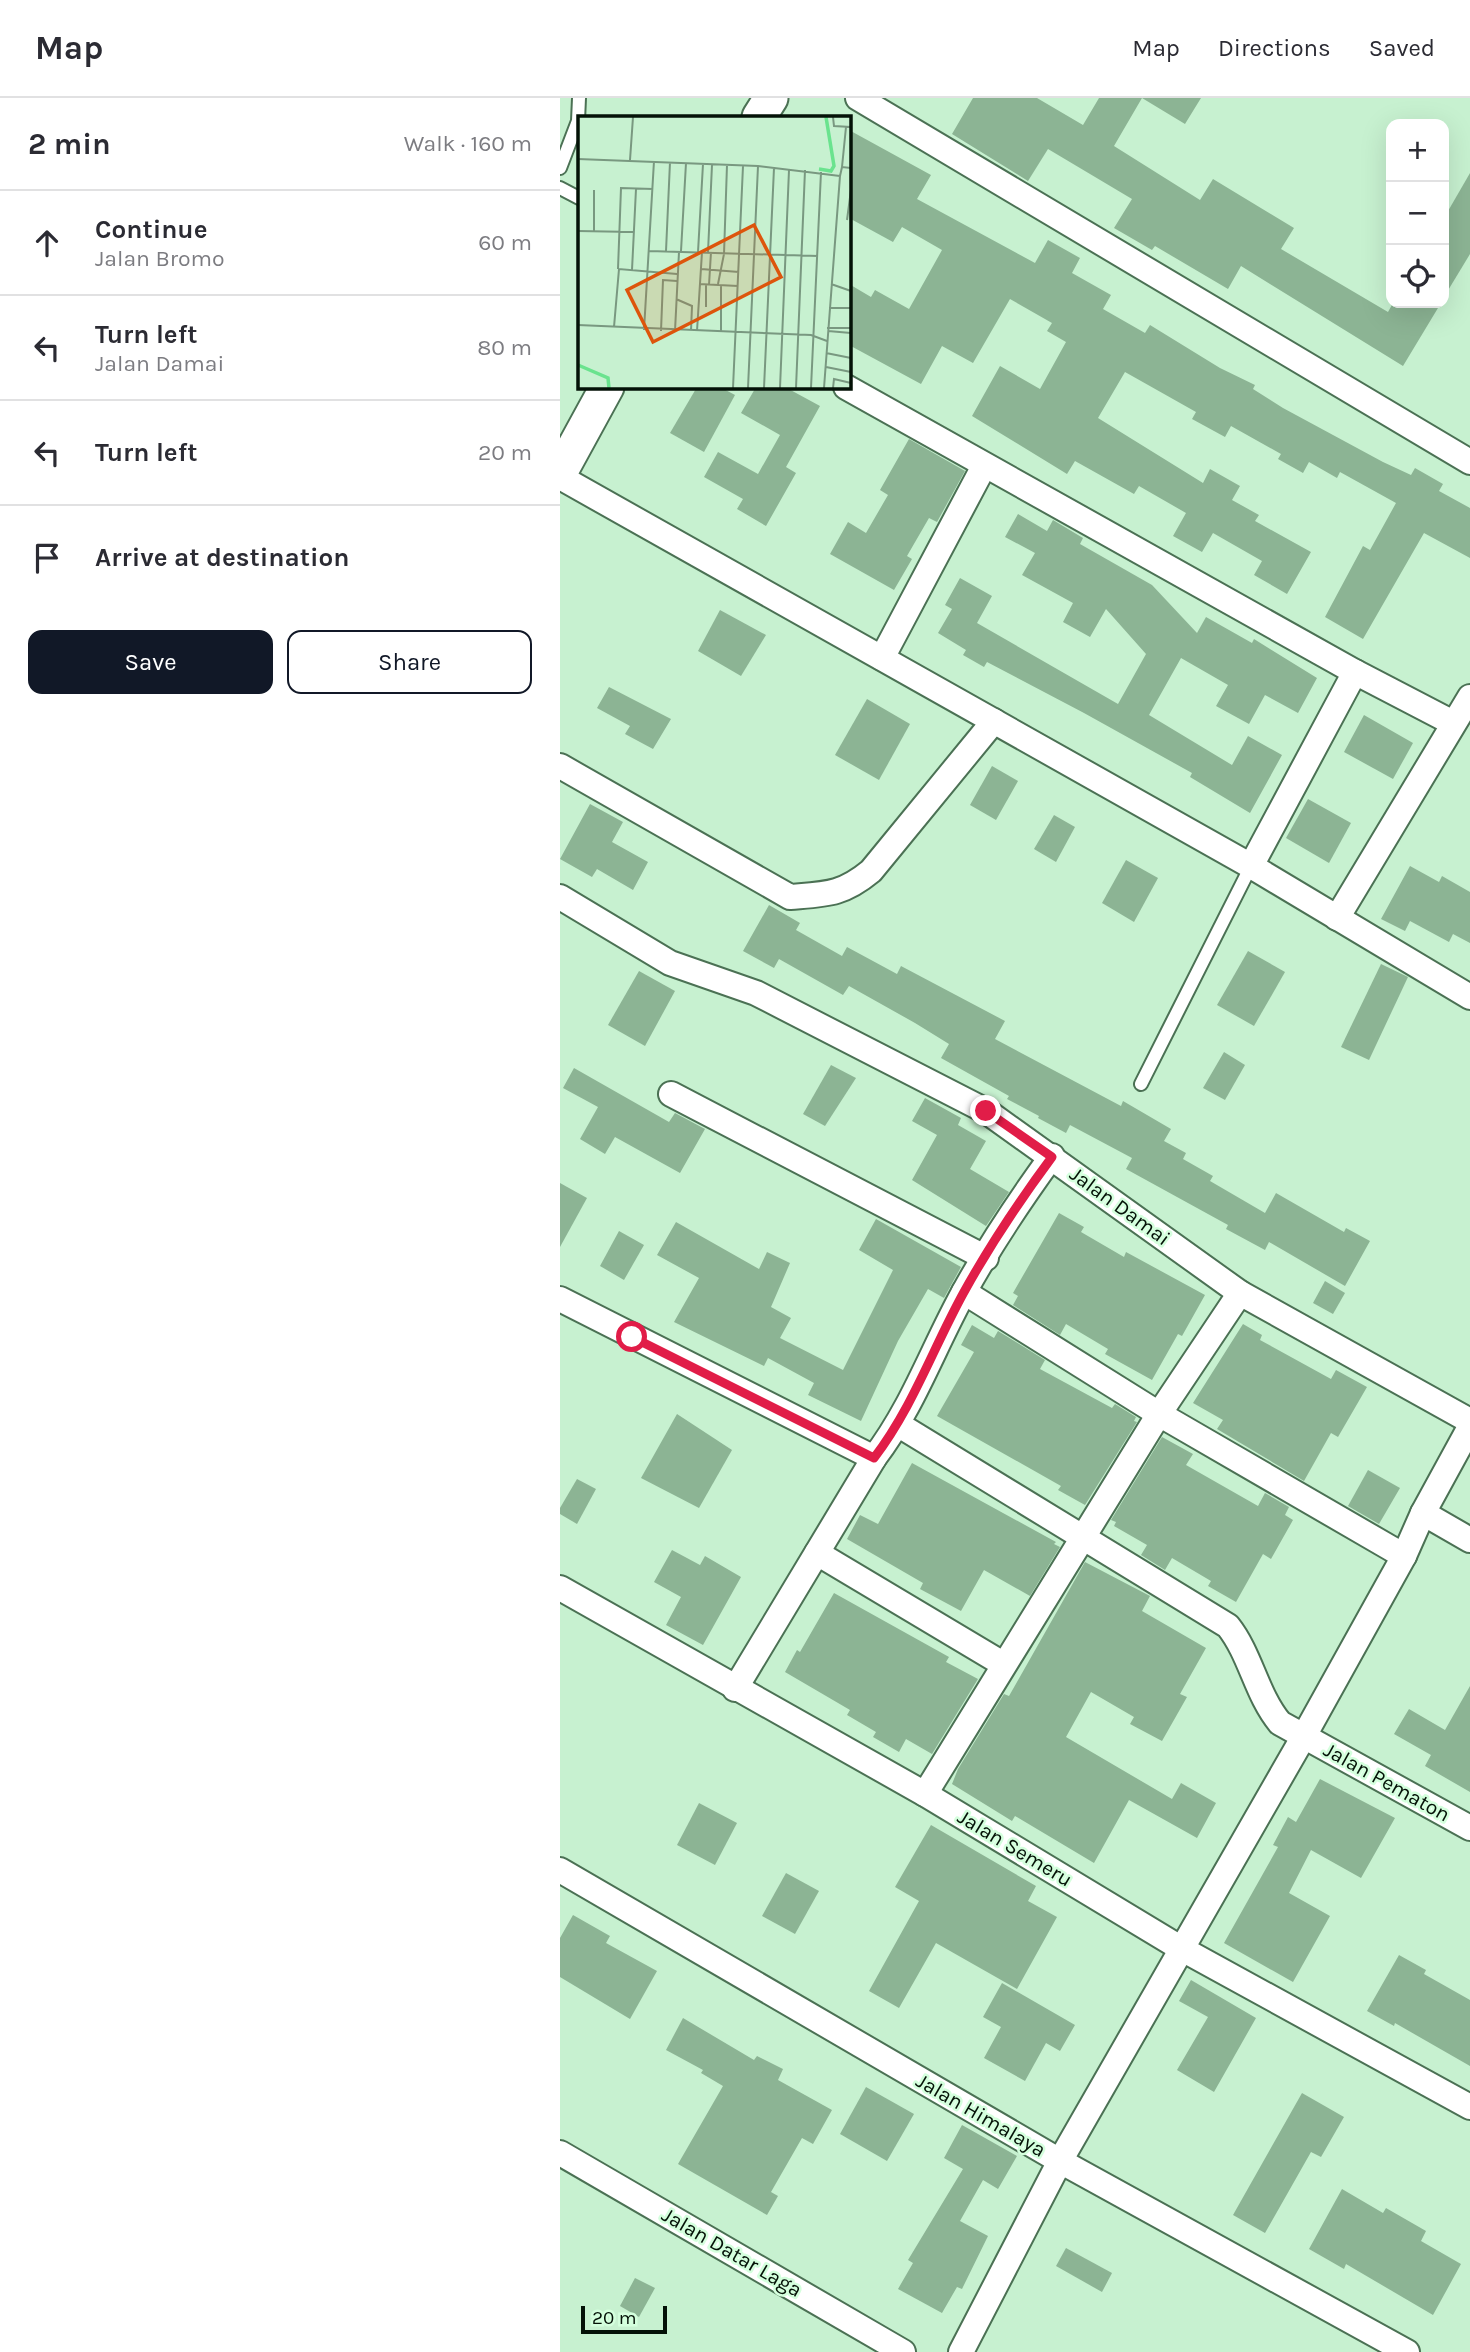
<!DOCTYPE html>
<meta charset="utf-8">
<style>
:root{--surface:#fff;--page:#f7f7f7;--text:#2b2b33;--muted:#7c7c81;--line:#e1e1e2;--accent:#111827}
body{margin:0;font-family:Karla,sans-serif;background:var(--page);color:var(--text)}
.controls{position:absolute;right:21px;top:21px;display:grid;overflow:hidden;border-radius:14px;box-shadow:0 7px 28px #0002}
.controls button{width:63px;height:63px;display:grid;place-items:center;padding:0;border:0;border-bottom:2px solid var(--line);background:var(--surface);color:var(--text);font:35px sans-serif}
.scale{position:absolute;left:21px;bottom:18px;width:86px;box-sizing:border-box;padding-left:7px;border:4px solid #041207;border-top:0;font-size:19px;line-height:24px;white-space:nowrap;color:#041207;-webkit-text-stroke:5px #d4ffdd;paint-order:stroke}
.stop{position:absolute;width:21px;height:21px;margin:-16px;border:5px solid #e11d48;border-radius:50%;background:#fff}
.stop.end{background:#e11d48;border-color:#fff;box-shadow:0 2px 7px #0008}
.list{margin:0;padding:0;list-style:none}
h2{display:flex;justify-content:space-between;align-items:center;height:91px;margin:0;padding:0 28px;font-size:30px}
h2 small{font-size:23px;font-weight:400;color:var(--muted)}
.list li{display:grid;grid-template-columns:46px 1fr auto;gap:21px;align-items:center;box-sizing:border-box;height:105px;padding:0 28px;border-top:2px solid var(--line)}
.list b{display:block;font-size:26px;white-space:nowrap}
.list p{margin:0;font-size:23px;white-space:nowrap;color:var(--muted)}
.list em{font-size:23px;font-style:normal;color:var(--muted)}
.actions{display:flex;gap:14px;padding:21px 28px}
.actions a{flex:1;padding:16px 0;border:2px solid var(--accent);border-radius:14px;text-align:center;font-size:24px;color:var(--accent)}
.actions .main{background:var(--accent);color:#fff}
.icon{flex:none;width:38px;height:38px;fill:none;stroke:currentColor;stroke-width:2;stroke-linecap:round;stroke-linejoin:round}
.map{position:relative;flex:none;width:910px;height:2254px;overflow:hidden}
header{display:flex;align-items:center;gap:42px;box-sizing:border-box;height:98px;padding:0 35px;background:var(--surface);border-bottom:2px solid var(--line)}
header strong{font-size:33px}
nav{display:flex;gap:38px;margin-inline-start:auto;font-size:24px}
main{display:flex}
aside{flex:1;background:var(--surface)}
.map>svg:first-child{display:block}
</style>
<header>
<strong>Map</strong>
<nav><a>Map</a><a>Directions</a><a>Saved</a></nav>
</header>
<main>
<aside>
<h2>2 min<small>Walk · 160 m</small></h2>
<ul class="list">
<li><svg class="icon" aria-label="ahead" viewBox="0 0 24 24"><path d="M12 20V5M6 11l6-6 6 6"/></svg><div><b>Continue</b><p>Jalan Bromo</p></div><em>60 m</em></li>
<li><svg class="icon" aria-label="left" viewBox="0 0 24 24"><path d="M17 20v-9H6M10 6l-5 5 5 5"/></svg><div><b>Turn left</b><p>Jalan Damai</p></div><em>80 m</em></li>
<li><svg class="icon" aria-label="left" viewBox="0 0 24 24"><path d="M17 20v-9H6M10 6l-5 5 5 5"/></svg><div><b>Turn left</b></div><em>20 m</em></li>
<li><svg class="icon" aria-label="arrive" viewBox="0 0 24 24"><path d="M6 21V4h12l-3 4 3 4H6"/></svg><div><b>Arrive at destination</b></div></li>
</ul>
<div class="actions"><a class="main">Save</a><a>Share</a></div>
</aside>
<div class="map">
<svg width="910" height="2254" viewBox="0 0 910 2254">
<rect width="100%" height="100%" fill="#c7f1d0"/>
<g fill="#8cb494">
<path d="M413,0H477L523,27L539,0H641L625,26L582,0L554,48L640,102L653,81L734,130L721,151L828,214L833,205H881L843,268L681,168L668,191L595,148L592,152L554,130L572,101L488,51L468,83L392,36Z"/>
<path d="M289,32L371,77L357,101L475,165L488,142L520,160L512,175L551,197L543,211L585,235L590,227L660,270L695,287L693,291L723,310L823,364L851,377L855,370L883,386L879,393L910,410V460L864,435L803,541L765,519L803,448L810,452L836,405L780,374L777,380L749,364L743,375L718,361L721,356L671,328L665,339L632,321L636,314L565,274L538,320L643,385L650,371L680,388L672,402L699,417L695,423L751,454L727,496L694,477L702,463L653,435L642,454L613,438L626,415L579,388L574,396L515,363L507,376L412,318L440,268L480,291L506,244L487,233L492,225L450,201L413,265L382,248L361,286L289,247V186L311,199L315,192L349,211L382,152L342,129L333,144L289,120Z"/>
<path d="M910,75V156L884,199V120Z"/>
<path d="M137,289H160L175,297L144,354L110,335Z"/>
<path d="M196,289H225L260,308L226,369L236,375L206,428L177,411L183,401L144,379L158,354L198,376L220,337L181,315Z"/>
<path d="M349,341L405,373L377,424L369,420L347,458L352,461L334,492L270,456L288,424L306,435L328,397L320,392Z"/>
<path d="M458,416L487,433L493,422L523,440L520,446L592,487L637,535L646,519L692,545L694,541L757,580L738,615L705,597L689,626L656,608L668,587L621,560L589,617L672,667L688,638L722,657L690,715L630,679L632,675L524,615L427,564L424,569L403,557L406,552L378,535L392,511L385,507L400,480L432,498L417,525L558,606L586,556L546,511L530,539L503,524L513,505L462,477L475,455L445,439Z"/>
<path d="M160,512L206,537L181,578L138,553Z"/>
<path d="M49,589L111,621L93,651L65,636L70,628L37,610Z"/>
<path d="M307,601L350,626L319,682L275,657Z"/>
<path d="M804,617L853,645L833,681L784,654Z"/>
<path d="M432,668L458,683L436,722L410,707Z"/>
<path d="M748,701L791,725L769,765L726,740Z"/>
<path d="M30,706L63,724L52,744L88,764L73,792L37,771L32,779L0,761Z"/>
<path d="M494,717L515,729L496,764L474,751Z"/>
<path d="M566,762L598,780L574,824L542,805Z"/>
<path d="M850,768L879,784L882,778L910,794V845L893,836L889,844L850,823L845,833L821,821Z"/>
<path d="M209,807L240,825L236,832L282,858L287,849L337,876L341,868L445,923L435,941L561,1008L563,1003L611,1031L604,1043L626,1055L623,1061L653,1078L650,1083L705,1115L716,1095L784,1134L786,1130L810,1143L785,1188L709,1144L705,1152L666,1131L668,1127L566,1071L572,1060L510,1027L506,1035L478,1020L479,1018L447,1001L449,998L381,960L389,946L355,925L289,888L283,897L219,861L214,870L183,853Z"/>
<path d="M688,853L725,874L694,928L657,907Z"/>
<path d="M821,866L848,879L809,962L781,949Z"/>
<path d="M79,873L115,893L85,948L48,927Z"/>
<path d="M664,954L685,967L665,1002L643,990Z"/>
<path d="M271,967L296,980L265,1028L243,1016Z"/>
<path d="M14,970L109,1024L115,1015L145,1031L120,1075L55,1039L45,1056L20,1041L38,1009L3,990Z"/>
<path d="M365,1000L401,1020L398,1027L426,1043L410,1071L449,1094L426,1128L352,1082L377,1037L352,1023Z"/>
<path d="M0,1085L27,1100L0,1149Z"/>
<path d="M499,1115L524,1129L521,1134L564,1159L566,1154L645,1197L622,1238L618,1236L592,1282L545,1256L548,1251L506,1226L500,1237L453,1207L458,1198L453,1195Z"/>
<path d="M316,1121L401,1169L384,1200L368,1191L338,1243L301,1323L248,1297L254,1285L208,1260L204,1268L114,1224L139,1180L97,1157L116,1124L199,1171L207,1154L230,1165L211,1209L231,1220L220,1240L283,1272L333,1172L299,1152Z"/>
<path d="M59,1133L84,1147L64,1182L40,1168Z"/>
<path d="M765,1183L785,1195L773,1216L753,1205Z"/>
<path d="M683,1226L702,1237L700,1242L771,1281L776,1272L807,1289L778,1339L771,1335L744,1383L657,1331L663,1322L633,1305Z"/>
<path d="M412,1227L434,1240L438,1233L485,1262L480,1271L552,1310L555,1306L576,1319L574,1323L577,1324L525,1407L498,1392L501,1388L377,1318L414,1254L401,1247Z"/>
<path d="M117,1316L172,1352L139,1410L81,1380Z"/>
<path d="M602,1339L633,1356L626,1367L698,1408L705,1395L729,1409L725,1417L733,1422L711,1461L703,1456L676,1504L648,1488L651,1483L612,1460L605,1472L581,1457L587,1447L554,1428L556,1424L551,1422Z"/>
<path d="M352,1365L496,1444L494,1446L500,1449L470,1498L424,1472L401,1513L360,1491L363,1485L287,1441L300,1417L318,1426Z"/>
<path d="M808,1372L840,1390L819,1426L788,1408Z"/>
<path d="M17,1381L36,1391L17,1426L0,1416V1410Z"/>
<path d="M112,1452L140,1467L145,1458L181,1479L143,1547L106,1527L121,1499L94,1484Z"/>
<path d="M525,1464L590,1498L582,1513L646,1550L620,1596L627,1599L602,1643L570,1626L574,1619L531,1594L506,1639L612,1701L621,1685L656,1705L637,1740L569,1702L534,1765L455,1718L452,1723L392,1686L398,1671L444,1596L449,1598Z"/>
<path d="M274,1495L389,1559L386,1564L418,1581L372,1656L346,1641L339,1654L313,1639L316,1634L287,1617L290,1612L225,1574L237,1552L240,1554Z"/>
<path d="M910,1588V1694L865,1668L871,1657L834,1636L849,1611L885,1632Z"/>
<path d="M760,1681L835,1720L801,1780L751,1752L729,1795L770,1818L733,1884L664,1845L718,1749L713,1747L728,1719L736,1724Z"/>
<path d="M139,1705L177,1725L155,1767L117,1747Z"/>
<path d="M371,1727L476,1788L468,1803L497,1819L457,1891L376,1845L339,1910L309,1893L359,1803L335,1789Z"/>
<path d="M226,1775L259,1793L235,1836L202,1818Z"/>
<path d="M13,1817L50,1838L46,1845L97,1873L70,1921L0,1879V1840Z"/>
<path d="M839,1857L866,1872L864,1876L910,1902V1968L835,1925L834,1928L807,1913Z"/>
<path d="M631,1882L696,1920L654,1994L617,1972L648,1919L619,1903Z"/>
<path d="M442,1885L515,1927L500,1953L486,1945L465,1983L424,1960L441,1929L423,1919Z"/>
<path d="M123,1920L194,1962L197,1958L223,1971L218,1982L272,2012L253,2046L242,2040L211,2094L218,2098L207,2117L118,2066L163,1988L141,1975L143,1972L106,1952Z"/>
<path d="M306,1989L354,2016L327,2063L280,2036Z"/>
<path d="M742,1995L784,2019L761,2059L751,2054L705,2135L673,2117Z"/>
<path d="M402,2027L457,2058L438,2091L423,2082L400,2123L428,2138L402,2191L397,2189L382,2215L338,2191L353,2165L348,2162L403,2071L384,2060Z"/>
<path d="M782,2091L823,2115L826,2110L866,2133L861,2143L901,2166L873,2217L786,2166L784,2171L749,2151Z"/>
<path d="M506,2150L552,2175L542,2194L496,2168Z"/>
<path d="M75,2180L95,2190L79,2219L60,2208Z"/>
</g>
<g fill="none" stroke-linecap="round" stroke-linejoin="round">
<defs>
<g id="lane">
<path d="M0,70L18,23L19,0"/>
<path d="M0,90L19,100"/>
<path d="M581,986L691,768"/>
</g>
<g id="street">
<path d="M298,0L910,364"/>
<path d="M286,289L795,574L691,768"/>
<path d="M0,379L691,768L910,899"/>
<path d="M322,560L424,368"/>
<path d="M795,574L893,625"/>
<path d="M0,668L230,799C266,796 282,797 311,773L434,623"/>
<path d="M0,799L110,865L196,895L426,1013L680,1195L910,1323"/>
<path d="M777,820L910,599"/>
<path d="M111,996L426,1160"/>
<path d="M404,1194L599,1316L844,1458"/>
<path d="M0,1201L314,1360"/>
<path d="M339,1327L668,1528C691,1557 696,1596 720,1625L910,1730"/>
<path d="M863,1415L910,1442"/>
<path d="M257,1455L443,1566"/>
<path d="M0,1490L365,1696L622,1851L910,2009"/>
<path d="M175,1591L314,1360C353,1309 373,1250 404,1194C430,1147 460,1102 492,1058"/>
<path d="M365,1696L599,1316L680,1195"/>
<path d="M0,1772L500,2063L847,2254"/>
<path d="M0,2055L343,2254"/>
<path d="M401,2254L500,2063L744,1638L844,1458L863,1415L910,1329"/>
</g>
<g id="secondary">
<path d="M199,19L211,0"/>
<path d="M0,375L47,289"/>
</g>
</defs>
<use href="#lane" stroke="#4b7154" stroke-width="16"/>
<use href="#street" stroke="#4b7154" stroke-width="28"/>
<use href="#secondary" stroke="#4b7154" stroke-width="37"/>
<use href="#lane" stroke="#fff" stroke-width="12"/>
<use href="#street" stroke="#fff" stroke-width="24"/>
<use href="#secondary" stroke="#fff" stroke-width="33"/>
</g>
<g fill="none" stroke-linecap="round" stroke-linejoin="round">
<path stroke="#e11d48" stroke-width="9" d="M72,1239L314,1360C353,1309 373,1250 404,1194C430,1147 460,1102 492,1059L426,1013"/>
</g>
<g text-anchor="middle" stroke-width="5" stroke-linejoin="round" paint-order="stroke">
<g font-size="21" fill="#041207" stroke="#d4ffdd">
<text transform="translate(560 1108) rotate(36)" y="7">Jalan Damai</text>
<text transform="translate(827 1684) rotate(29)" y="7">Jalan Pematon</text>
<text transform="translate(455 1750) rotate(31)" y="7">Jalan Semeru</text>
<text transform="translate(421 2017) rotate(30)" y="7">Jalan Himalaya</text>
<text transform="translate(172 2154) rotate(30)" y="7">Jalan Datar Laga</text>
</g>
</g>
<g transform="translate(18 18)">
<rect width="273" height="273" fill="#c7f1d0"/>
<path fill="none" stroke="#6ae38e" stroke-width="3.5" d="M241,53L253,55L256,50L248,1M0,249L30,262L31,272"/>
<path fill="none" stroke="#799880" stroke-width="2" d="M255,1L256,10L273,11M0,43L180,50L262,60M52,44L55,1M264,51L268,11M16,74V115M269,104L273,74M0,115L56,116M71,135L240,140M88,135L92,46M103,135L108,47M120,136L125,48M130,136L134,49M40,153L43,72L75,73M123,153L161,156M54,154L58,73M121,168L160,170M140,168L146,138L149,49M253,168L273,175M131,169L133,136M98,183L114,190L113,215M128,191V169M251,192H273M0,209L233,219L249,225M36,211L41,153L99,158M249,212H273M66,214L76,45M83,215L85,164L99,165M97,215L101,136M119,215L124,136M250,215L273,217M143,216V169M248,237L273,242M248,251L273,256M155,272L165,50M170,272L180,50M186,272L196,52M202,272L211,54M218,272L227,54M233,272L243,56M246,272L262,60L264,51L273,52M255,272L256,263L273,267"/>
<path fill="#dd550c" fill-opacity="0.15" stroke="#dd550c" stroke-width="3.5" d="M176,109L203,161L75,226L49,174Z"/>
<rect width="273" height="273" fill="none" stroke="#041207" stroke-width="3.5"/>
</g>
</svg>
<div class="controls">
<button>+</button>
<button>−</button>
<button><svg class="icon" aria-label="locate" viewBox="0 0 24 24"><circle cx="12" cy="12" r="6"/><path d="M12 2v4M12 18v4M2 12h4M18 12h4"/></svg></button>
</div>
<div class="scale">20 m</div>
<div class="stop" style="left:72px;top:1239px"></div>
<div class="stop end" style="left:426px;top:1013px"></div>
</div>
</main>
